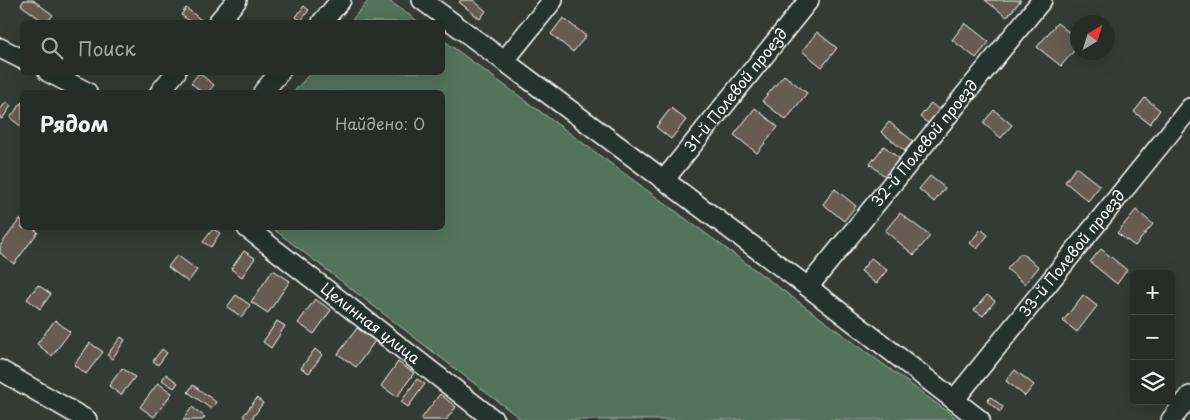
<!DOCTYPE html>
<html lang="ru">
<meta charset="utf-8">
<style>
:root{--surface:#262c27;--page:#2e342f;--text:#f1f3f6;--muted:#a4a7a7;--line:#424844}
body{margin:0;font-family:"Playpen Sans",sans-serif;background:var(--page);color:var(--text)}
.controls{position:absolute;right:15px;bottom:15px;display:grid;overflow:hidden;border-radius:8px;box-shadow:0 5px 20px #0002}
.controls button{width:45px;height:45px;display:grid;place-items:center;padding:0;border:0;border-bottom:1px solid var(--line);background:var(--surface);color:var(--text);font:25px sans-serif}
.compass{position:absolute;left:1070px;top:15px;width:45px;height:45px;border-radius:50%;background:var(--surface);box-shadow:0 5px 20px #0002;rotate:38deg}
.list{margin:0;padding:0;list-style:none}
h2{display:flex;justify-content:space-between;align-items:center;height:65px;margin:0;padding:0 20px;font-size:21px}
h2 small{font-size:16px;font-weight:400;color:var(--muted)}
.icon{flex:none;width:28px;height:28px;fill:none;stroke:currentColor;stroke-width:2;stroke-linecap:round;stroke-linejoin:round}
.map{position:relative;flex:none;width:1190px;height:420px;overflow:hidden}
.search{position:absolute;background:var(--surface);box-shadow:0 5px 20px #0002;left:20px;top:20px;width:425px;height:55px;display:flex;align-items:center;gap:12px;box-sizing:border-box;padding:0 18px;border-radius:8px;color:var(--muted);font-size:19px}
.panel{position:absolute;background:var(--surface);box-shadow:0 5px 20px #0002;left:20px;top:90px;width:425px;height:140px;border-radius:8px}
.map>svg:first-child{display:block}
</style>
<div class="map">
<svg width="1190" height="420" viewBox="0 0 1190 420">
<rect width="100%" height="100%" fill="#333b34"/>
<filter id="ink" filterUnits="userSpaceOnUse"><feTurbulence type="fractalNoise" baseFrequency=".02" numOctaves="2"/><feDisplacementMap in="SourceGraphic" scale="10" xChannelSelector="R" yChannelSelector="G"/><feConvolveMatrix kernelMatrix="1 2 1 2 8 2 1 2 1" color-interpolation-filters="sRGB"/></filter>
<g filter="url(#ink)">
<g fill="#52735d" stroke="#a8b9ae">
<path d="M369,0H388L419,22H350Z"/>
<path d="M443,40L959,420H522L272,228H442V92H294L310,73L442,72Z"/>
</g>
<g fill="#665b52" stroke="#fff">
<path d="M24,0H33L53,15L47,22H44L21,5Z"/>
<path d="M461,0H473L486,11L480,19L459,2Z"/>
<path d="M985,0H1021L1007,17Z"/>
<path d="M304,6L309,10L301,21L296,17Z"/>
<path d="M186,8L204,22H191L181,15Z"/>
<path d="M563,18L586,36L573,52L551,34Z"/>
<path d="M965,23L989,42L976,58L952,40Z"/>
<path d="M1057,23L1078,39V46L1061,66L1037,47Z"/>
<path d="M817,32L837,48L822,67L802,51Z"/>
<path d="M199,73L214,85L208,92H202L191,83Z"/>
<path d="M784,75L807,93L786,120L762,101Z"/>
<path d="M1145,98L1160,110L1150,124L1134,112Z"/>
<path d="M6,102L11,106L2,119L0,118V110Z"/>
<path d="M22,102V127L10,118Z"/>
<path d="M931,103L940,111L929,124L920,117Z"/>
<path d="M671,108L686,120L671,139L656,127Z"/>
<path d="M755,108L778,127L757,153L734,135Z"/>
<path d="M994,110L1012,125L1001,138L983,123Z"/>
<path d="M889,122L913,141L905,151L881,132Z"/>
<path d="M884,146L901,160L887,178L870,164Z"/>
<path d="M1076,167L1100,186L1088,201L1065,182Z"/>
<path d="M930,176L945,188L934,202L919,189Z"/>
<path d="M835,189L856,206L844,221L823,204Z"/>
<path d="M1136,210L1153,224L1135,246L1117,233Z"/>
<path d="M900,213L930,236L914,255L885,231Z"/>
<path d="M20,219L22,221V228H32L38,232L14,264L0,253V246Z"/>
<path d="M213,229L220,233L211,247L203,242Z"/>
<path d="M981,229L988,235L977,249L970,243Z"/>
<path d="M1101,249L1127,270L1117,284L1090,262Z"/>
<path d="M244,251L255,258L242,277L231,269Z"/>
<path d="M1021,253L1039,267L1025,284L1007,269Z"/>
<path d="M177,255L197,270L188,282L168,267Z"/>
<path d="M871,258L887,270L876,284L861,271Z"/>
<path d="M273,270L290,281L268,313L251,302Z"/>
<path d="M38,285L51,294L40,309L27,299Z"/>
<path d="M236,295L250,305L242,317L227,307Z"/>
<path d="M987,295L995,301L983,316L974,310Z"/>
<path d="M1083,295L1097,306L1077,332L1063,321Z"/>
<path d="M315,299L331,310L314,334L298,323Z"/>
<path d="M55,320L70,332L52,356L37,344Z"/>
<path d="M277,321L285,326L271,348L263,342Z"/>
<path d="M357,328L375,341L356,367L338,354Z"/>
<path d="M121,337L125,340L112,359L107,355Z"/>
<path d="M90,343L103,352L86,374L74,365Z"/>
<path d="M162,349L167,353L158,365L153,361Z"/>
<path d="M315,349L322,355L309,373L301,368Z"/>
<path d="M398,362L414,373L397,397L381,386Z"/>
<path d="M122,368L135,377L121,395L109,386Z"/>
<path d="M1015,370L1034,385L1025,396L1006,381Z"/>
<path d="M166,374L178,383L174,388L162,380Z"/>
<path d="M417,379L425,384L408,407L401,402Z"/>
<path d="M158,383L172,393L154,417L140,407Z"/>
<path d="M193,385L216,402L211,409L188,392Z"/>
<path d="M440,394L456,407L446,420H422L421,419Z"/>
<path d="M991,397L1003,407L1000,412L987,401Z"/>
<path d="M257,398L263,403L251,420H247L243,416Z"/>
<path d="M192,407L205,417L202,420H183Z"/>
</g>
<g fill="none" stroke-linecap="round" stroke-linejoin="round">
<defs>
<g id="street">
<path d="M422,0L808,287L980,420"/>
<path d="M218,22L237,0"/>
<path d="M322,22L341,0"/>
<path d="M0,48L22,59"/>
<path d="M504,61L553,0"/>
<path d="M48,72L87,92"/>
<path d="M160,92L176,72"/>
<path d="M263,92L280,72"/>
<path id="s1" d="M664,180L809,0"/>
<path id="s2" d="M247,228L494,420"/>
<path id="s3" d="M808,287L1042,0"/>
<path d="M0,370L87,420"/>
<path id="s4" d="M954,400L1190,108"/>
<path d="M1171,420L1190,396"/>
</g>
</defs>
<use href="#street" stroke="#fff" stroke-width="22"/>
<use href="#street" stroke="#26332d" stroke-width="19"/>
</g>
</g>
<g text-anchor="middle" stroke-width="4" stroke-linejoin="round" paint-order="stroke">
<g font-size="15" fill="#fff" stroke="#26332d">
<text dy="5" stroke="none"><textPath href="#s1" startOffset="115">31-й Полевой проезд</textPath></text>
<text dy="5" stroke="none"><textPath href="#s3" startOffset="185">32-й Полевой проезд</textPath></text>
<text dy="5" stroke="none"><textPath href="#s4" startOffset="188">33-й Полевой проезд</textPath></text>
<text dy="5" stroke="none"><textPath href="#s2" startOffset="156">Целинная улица</textPath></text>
</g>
</g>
</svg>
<div class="controls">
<button>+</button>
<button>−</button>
<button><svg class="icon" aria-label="layers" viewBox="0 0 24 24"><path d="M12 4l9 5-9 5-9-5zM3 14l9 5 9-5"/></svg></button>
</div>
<svg class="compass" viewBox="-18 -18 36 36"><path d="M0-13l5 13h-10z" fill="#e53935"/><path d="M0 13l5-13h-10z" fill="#a4a7a7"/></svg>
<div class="search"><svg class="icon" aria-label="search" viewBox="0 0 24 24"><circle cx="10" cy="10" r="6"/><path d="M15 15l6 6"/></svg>Поиск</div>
<section class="panel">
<h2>Рядом<small>Найдено: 0</small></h2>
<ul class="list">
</ul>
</section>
</div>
